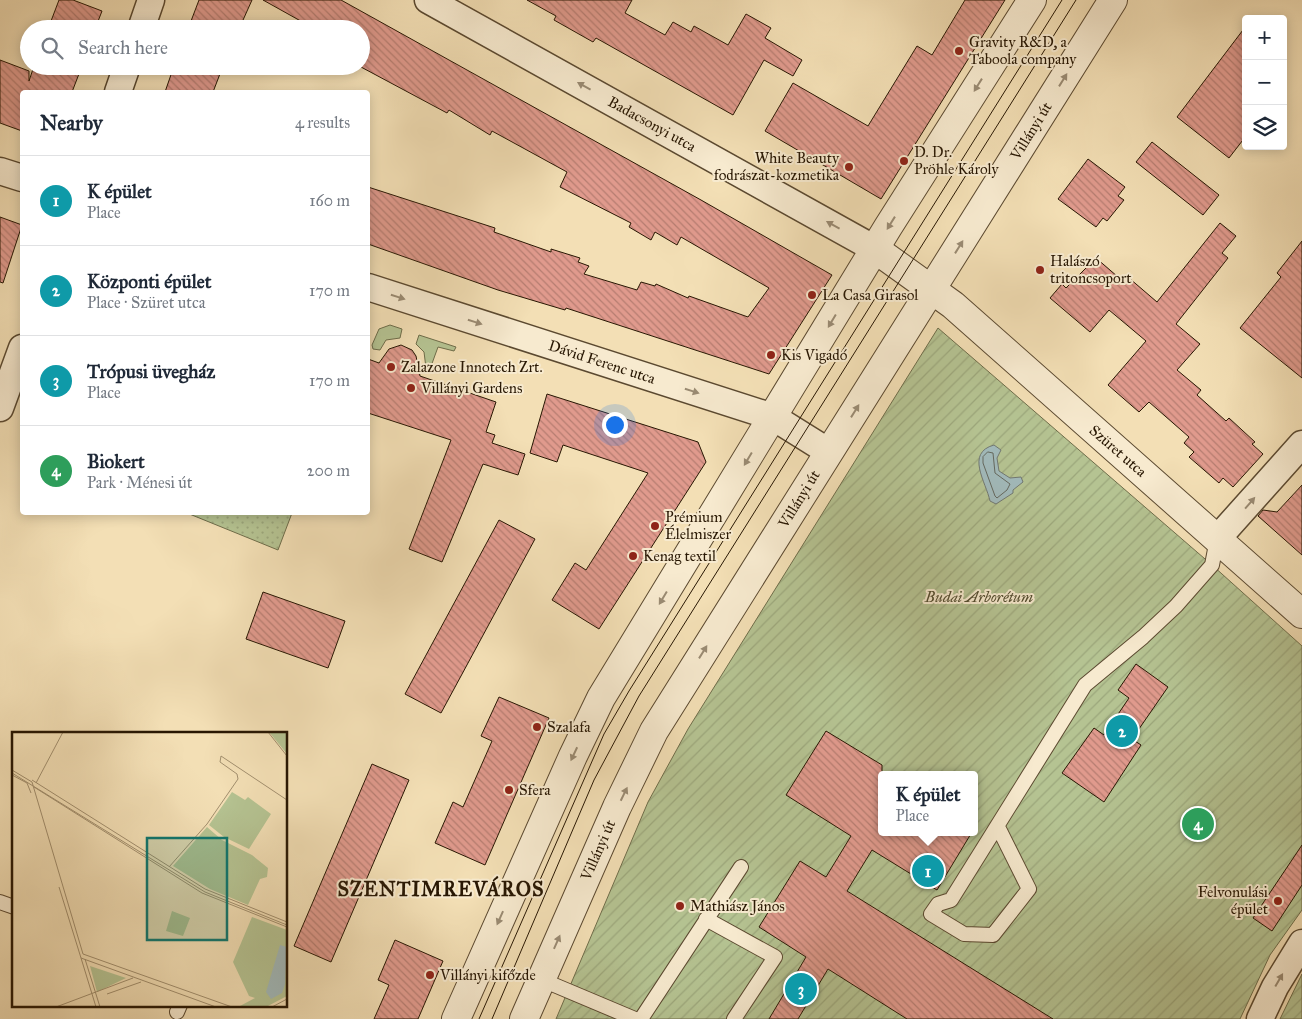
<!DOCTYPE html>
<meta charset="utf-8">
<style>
:root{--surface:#fff;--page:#f2f2f3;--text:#1f2937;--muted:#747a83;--line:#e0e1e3;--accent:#db2777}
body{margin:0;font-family:"IM FELL Great Primer",serif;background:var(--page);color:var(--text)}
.controls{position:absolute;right:15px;top:15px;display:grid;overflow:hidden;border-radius:5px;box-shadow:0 2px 12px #0003}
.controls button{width:45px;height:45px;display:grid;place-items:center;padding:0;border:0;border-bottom:1px solid var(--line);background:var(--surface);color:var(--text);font:25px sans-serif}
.you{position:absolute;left:614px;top:424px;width:18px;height:18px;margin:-12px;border:4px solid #fff;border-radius:50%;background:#1a73e8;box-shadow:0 0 0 8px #1a73e833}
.badge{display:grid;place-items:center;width:32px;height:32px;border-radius:50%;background:var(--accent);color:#fff;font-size:16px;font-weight:700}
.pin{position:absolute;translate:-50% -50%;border:2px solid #fff;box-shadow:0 1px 5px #0006}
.popup{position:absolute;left:878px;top:771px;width:100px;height:65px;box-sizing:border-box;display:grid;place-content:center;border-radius:5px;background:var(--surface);filter:drop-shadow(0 1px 4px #0005);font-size:16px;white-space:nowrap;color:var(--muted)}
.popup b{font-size:19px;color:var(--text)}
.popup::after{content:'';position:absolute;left:50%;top:100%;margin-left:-10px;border:10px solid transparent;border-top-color:var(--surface)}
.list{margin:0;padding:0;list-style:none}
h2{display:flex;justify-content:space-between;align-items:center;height:65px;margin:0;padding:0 20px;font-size:21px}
h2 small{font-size:16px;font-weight:400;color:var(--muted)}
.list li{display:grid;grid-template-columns:32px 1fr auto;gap:15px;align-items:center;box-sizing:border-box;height:90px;padding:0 20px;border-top:1px solid var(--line)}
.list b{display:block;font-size:19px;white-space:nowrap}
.list p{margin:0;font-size:16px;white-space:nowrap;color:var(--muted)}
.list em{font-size:16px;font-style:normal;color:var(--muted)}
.icon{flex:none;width:28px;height:28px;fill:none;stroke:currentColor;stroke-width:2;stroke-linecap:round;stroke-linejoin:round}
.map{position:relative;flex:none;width:1302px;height:1019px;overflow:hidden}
.search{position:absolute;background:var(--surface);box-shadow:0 2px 12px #0003;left:20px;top:20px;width:350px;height:55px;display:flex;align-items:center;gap:12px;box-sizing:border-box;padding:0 18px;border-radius:28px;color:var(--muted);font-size:19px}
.panel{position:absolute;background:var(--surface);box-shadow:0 2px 12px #0003;left:20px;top:90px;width:350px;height:425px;border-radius:5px}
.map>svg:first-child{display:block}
</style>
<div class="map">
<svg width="1302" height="1019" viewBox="0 0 1302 1019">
<defs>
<pattern id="park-dots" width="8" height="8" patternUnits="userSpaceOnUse" patternTransform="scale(1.25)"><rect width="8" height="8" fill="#b5c392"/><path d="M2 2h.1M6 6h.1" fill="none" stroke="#9ca77c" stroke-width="1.8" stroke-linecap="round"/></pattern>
<pattern id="garden-furrows" width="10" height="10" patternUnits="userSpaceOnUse" patternTransform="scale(1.25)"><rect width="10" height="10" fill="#b5c392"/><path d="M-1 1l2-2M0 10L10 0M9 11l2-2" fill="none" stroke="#9ca77c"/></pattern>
<pattern id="building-back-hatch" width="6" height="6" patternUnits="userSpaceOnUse" patternTransform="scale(1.25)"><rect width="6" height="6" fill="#e09a8d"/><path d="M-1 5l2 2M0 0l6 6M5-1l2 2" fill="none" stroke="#b67d71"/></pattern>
</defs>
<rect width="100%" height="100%" fill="#f3dfb5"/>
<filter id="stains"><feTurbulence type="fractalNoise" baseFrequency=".004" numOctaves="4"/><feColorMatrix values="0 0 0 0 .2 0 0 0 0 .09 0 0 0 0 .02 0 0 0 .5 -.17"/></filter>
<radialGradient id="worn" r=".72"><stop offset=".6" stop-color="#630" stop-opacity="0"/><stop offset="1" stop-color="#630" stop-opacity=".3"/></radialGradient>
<g fill="#b5c392" stroke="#6e6d4a">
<path d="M390,325L402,329L400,338L386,340L380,350L373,349L372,345L379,329Z"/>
<path d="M419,335L456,347L454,351L438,347L430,369L426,368L424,352L416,344Z"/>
</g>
<path fill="url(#park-dots)" stroke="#6e6d4a" d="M187,513H292L278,550Z"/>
<g fill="url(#garden-furrows)" stroke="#6e6d4a" fill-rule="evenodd">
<path d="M938,328L1212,565L1302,646V910L1270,955L1240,1019H556L648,802L688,729ZM882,775H974V832H882Z"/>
<path d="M1302,974V1019H1280Z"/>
</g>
<path fill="#a1b9ba" stroke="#717871" d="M994,445L1001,450L997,458L999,471L1010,478L1021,477L1023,482L1013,490V493L996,504L990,501C986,482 965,453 994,445Z"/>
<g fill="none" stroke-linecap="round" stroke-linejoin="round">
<path stroke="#64685e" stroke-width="1" d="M988,452L993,453L995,473L1010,484L1007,490L997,498L995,496L983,463V457Z"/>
</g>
<g fill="url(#building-back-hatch)" stroke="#281703">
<path d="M59,0H73L102,11L95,29H48Z"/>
<path d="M199,0H252L239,29H188Z"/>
<path d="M263,0H341L701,200L832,275L769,374L566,308L565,310L498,290L368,244V187L495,228L494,232L551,252V249L580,258L578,262L589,266L584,274L637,290L641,282L655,286L656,284L688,298L689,296L748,317L769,288L681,237L677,245L655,232L651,240L629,227L631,223L560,187L567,172L492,131L490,135L449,110L447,113L361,67V29H315Z"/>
<path d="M527,0H632L625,13L665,35L673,22L691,32L694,26L728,45L746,14L771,28L765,38L802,60L793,76L764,60L733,115L596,38L593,42L554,20L556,16Z"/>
<path d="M965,0H1005L881,199L765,131L793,83L868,126L917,46L932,55Z"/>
<path d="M1246,26V136L1229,158L1177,117Z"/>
<path d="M0,60L29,71V81L34,66H82L72,92H22V131L0,123Z"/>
<path d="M174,66H223L213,92H165Z"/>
<path d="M1152,142L1219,195L1203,215L1136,162Z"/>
<path d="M1088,159L1125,187L1118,196L1124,200L1107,221L1103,218L1096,227L1058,199Z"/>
<path d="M0,217L22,225L3,283L0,282Z"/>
<path d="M1220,223L1236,236L1222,253L1228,258L1176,324L1200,344L1177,370L1201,390L1197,395L1226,421L1229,418L1255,442L1252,444L1263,454L1233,487L1223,478L1219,483L1189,457L1194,452L1184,443L1189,437L1149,402L1139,412L1108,385L1146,341L1109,310L1090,332L1050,298L1062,284L1066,288L1096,258L1125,283L1129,278L1157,302Z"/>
<path d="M1302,241V378L1240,328L1281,277L1277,273Z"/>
<path d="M401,345L412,350L416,356L420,376L496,402L486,432L495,435L492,443L525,454L518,475L483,464L442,562L409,549L451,440L368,413V359L379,363L389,349Z"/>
<path d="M547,394L698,442L706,462L599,629L552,600L575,563L586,570L648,473L563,445L557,462L530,453Z"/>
<path d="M1302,485V555L1258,516L1263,510L1277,512Z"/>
<path d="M499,520L535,539L441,713L405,694Z"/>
<path d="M263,592L345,621L328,668L246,639Z"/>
<path d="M1136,664L1168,687L1132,739L1141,745L1104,802L1062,773L1094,728L1104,735L1129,698L1118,690Z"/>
<path d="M499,697L549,718L485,865L435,843L453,802L463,807L492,741L481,736Z"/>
<path d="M826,731L882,765V832H972L937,890L872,850L847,891L1053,1019H907L828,969L798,1019H769L806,957L759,927L800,861L826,877L851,836L786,795Z"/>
<path d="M372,764L409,780L331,962L294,946Z"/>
<path d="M1302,845V885L1272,931L1253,918Z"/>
<path d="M395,940L443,961L418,1019H374L389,985L378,980Z"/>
</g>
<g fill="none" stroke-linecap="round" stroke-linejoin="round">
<defs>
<g id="service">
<path d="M998,827L1029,889L993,935L964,934L931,914L938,904L951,900L1085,685L1143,637L1176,606L1212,565L1217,539"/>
<path d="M0,902L14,907"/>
<path d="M706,919L775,957L734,1019"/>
<path d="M540,979L635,1019"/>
<path d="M177,1012L180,1005"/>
<path d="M641,1019L741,867"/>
</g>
<g id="minor">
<path d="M428,0L875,249"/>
<path d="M141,29L151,0"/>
<path d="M118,92L127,66"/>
<path d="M0,171L22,178"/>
<path d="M368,287L773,417L829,452"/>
<path d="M0,408L22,348"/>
<path d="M1217,539L1302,444"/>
<path d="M1260,1019L1275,987L1302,943"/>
</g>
<g id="tertiary">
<path d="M875,249L953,305L1302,614"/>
<path d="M456,1019L573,756L601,698L888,227L1032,0"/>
<path d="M524,1019L617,807L654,731L1113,0"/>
</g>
</defs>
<use href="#service" stroke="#5b4930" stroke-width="16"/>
<use href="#minor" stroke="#5b4930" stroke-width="29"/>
<use href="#tertiary" stroke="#5b4930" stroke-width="30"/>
<use href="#service" stroke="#f7eacf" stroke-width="14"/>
<use href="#minor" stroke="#f7eacf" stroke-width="26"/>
<use href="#tertiary" stroke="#f7eacf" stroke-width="28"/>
<g stroke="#281703" stroke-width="1">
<path d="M479,1019L604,734L629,691L1062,0"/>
<path d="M492,1019L594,780L639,696L1076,0"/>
</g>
</g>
<defs><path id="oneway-solid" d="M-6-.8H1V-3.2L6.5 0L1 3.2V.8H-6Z" transform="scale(1.25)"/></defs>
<g fill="#9a8b73">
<use href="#oneway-solid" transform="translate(1063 80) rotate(-58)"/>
<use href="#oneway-solid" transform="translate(978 85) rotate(122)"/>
<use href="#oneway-solid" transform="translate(584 86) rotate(-151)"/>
<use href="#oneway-solid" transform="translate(891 223) rotate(122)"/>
<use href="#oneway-solid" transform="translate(833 225) rotate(-151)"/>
<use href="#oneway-solid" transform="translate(959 247) rotate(-58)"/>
<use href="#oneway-solid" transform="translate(398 297) rotate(18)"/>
<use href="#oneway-solid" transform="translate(832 321) rotate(121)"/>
<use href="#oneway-solid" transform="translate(475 322) rotate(18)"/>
<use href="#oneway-solid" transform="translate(692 391) rotate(18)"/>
<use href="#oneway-solid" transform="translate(855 411) rotate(-58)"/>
<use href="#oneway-solid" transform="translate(748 459) rotate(121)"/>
<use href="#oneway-solid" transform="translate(1250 503) rotate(-49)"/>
<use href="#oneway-solid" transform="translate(663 598) rotate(121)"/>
<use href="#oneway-solid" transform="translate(703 652) rotate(-58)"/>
<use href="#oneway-solid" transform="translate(574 754) rotate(115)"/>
<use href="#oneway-solid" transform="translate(624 794) rotate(-64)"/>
<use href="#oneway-solid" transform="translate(500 918) rotate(114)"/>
<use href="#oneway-solid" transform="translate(557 942) rotate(-66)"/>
<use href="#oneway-solid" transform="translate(1279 980) rotate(-60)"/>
</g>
<g fill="#8f2418" stroke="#f7eacf" stroke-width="2">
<circle cx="959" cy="51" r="5"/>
<circle cx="904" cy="161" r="5"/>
<circle cx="849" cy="167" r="5"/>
<circle cx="1040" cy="270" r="5"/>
<circle cx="812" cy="295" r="5"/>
<circle cx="771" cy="355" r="5"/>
<circle cx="391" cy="367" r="5"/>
<circle cx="411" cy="388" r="5"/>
<circle cx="655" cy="526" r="5"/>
<circle cx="633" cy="556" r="5"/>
<circle cx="537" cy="727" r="5"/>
<circle cx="509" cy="790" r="5"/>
<circle cx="1278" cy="901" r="5"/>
<circle cx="680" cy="906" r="5"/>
<circle cx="430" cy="975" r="5"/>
</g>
<g text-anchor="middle" stroke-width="4" stroke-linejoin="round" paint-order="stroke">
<g font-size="15" fill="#281703" stroke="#f7eacf" text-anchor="start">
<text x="969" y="47">Gravity R&amp;D, a<tspan x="969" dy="17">Taboola company</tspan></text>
<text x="914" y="157">D. Dr.<tspan x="914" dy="17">Pröhle Károly</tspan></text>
<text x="839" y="163" text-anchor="end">White Beauty<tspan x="839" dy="17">fodrászat-kozmetika</tspan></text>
<text x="1050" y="266">Halászó<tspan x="1050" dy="17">tritoncsoport</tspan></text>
<text x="822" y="300">La Casa Girasol</text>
<text x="781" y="360">Kis Vigadó</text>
<text x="401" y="372">Zalazone Innotech Zrt.</text>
<text x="421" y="393">Villányi Gardens</text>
<text x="665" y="522">Prémium<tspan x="665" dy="17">Élelmiszer</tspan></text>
<text x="643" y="561">Kenag textil</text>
<text x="547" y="732">Szalafa</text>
<text x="519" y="795">Sfera</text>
<text x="1268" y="897" text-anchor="end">Felvonulási<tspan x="1268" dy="17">épület</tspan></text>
<text x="690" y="911">Mathiász János</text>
<text x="440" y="980">Villányi kifőzde</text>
</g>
<g font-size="15" fill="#281703" stroke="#f7eacf">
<text transform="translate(652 124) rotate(29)" y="5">Badacsonyi utca</text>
<text transform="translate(1031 131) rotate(-58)" y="5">Villányi út</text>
<text transform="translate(602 362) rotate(18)" y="5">Dávid Ferenc utca</text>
<text transform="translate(1118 451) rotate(41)" y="5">Szüret utca</text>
<text transform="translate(799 499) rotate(-58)" y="5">Villányi út</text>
<text transform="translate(598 850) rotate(-66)" y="5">Villányi út</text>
</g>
<g font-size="15" font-style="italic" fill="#524b2e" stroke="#f7eacf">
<text x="979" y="602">Budai Arborétum</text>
</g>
<g font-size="20" font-weight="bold" letter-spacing="1" fill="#281703" stroke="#f7eacf">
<text x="441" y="896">SZENTIMREVÁROS</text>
</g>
</g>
<g transform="translate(12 732)">
<rect width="275" height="275" fill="#f3dfb5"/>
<path d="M257,0H275V22ZM160,179L178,186L171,204L154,199ZM240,185L275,198V264L254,275L228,274L243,266L237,264L221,230ZM78,234L114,246L85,260Z" fill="#b5c392"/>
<path d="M220,60L233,68L236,65L259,82L237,117L212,105L197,93ZM195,95L210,108L240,123L256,136L255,145L248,147L236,173L198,157L161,134Z" fill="#b5c392"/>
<path d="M268,213L275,215L273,252L270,261L259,267L254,260Z" fill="#a1b9ba"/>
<path fill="none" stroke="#a28f6e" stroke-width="1" d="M256,0L275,24M209,24L275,68M0,38L20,50L71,222L220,275M0,41L193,160L275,193M0,43L15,51L19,61M20,48L193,157L275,190M24,51L51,0M22,55L190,161L275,195M157,135L195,92L226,47L225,42L208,30L209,24M47,155L69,226M69,226L84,275M69,226L204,275M73,227L88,275M95,262L129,250M44,275L121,246M260,275L275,267"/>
<path fill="#0f766e" fill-opacity="0.15" stroke="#0f766e" stroke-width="2.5" d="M135,106H215V208H135Z"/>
<rect width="275" height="275" fill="none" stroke="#281703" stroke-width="2.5"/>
</g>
<rect width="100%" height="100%" filter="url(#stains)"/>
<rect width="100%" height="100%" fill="url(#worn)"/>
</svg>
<div class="controls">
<button>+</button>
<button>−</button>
<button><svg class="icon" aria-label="layers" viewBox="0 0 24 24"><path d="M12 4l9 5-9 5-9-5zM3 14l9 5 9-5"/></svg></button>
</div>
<div class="you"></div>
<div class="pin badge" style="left:928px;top:871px;background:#0f9aa8">1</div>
<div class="popup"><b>K épület</b>Place</div>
<div class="pin badge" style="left:1122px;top:731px;background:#0f9aa8">2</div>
<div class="pin badge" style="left:801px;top:989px;background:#0f9aa8">3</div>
<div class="pin badge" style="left:1198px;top:824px;background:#2e9e5b">4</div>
<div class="search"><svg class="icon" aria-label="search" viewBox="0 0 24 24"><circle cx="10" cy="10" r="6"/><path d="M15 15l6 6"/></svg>Search here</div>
<section class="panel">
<h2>Nearby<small>4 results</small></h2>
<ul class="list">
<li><span class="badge" style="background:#0f9aa8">1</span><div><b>K épület</b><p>Place</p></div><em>160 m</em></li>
<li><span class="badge" style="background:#0f9aa8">2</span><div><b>Központi épület</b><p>Place · Szüret utca</p></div><em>170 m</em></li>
<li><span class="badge" style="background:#0f9aa8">3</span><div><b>Trópusi üvegház</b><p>Place</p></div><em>170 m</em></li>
<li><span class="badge" style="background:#2e9e5b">4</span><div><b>Biokert</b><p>Park · Ménesi út</p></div><em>200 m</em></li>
</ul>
</section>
</div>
